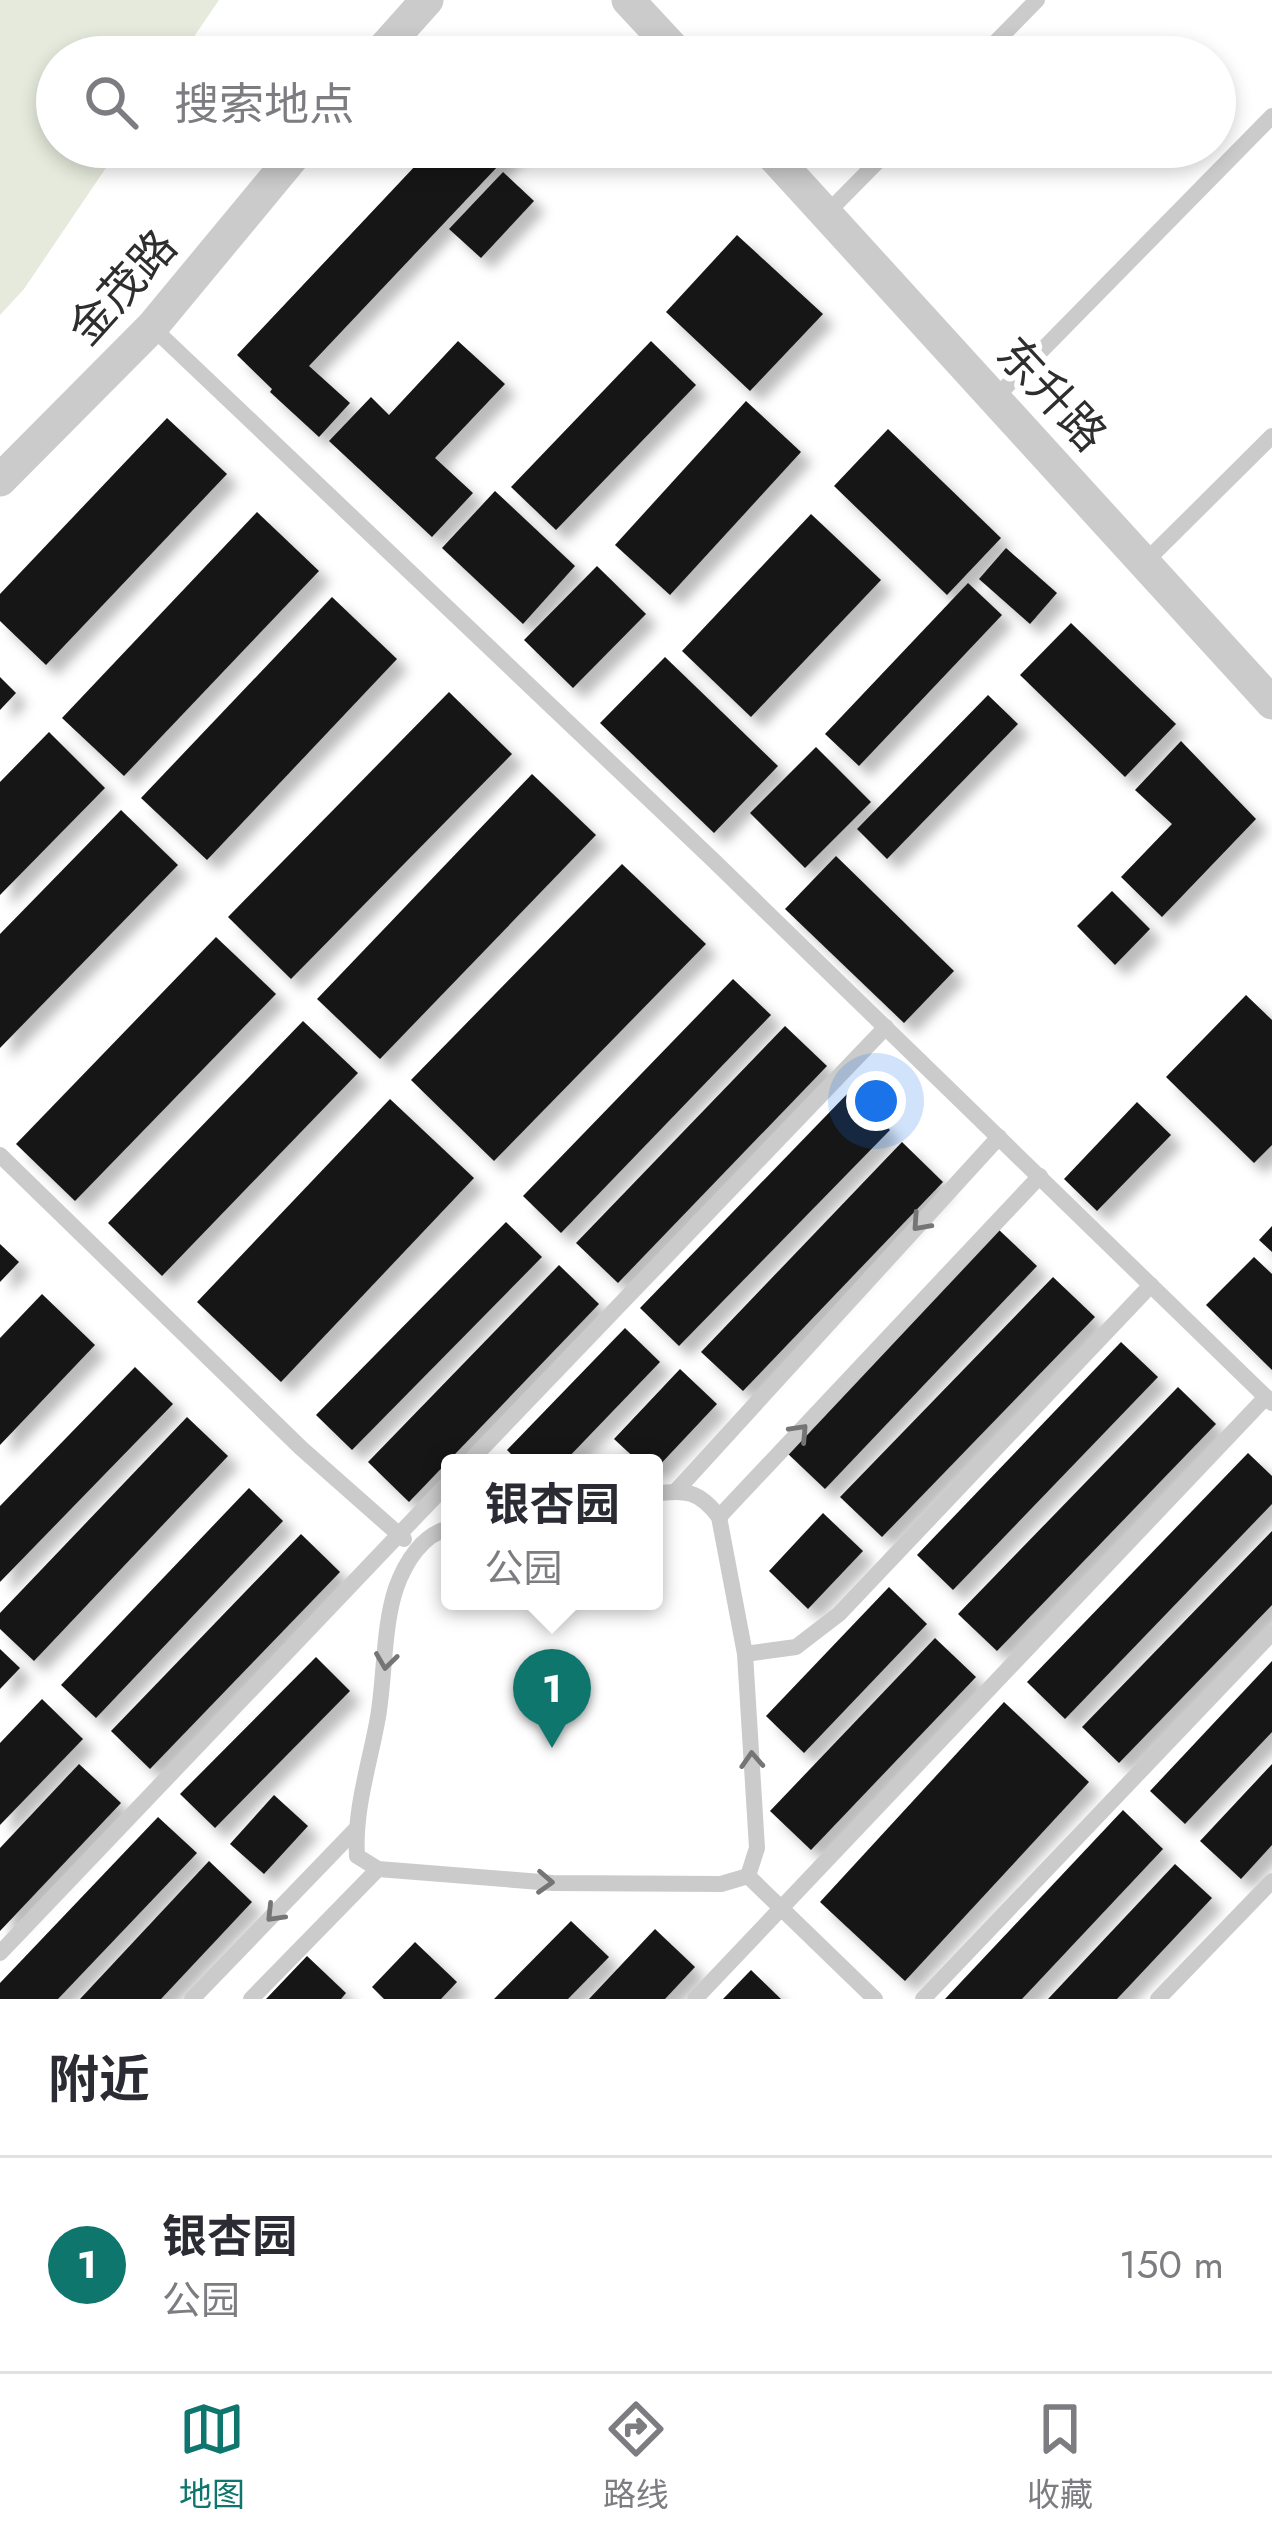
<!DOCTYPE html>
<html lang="zh">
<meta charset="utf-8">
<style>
:root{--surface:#fff;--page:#f2f2f3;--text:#2b2b33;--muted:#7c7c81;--line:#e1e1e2;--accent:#0f766e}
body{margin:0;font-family:Jost,"Noto Sans SC",sans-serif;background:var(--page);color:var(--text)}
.you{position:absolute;left:876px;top:1101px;width:42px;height:42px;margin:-30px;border:9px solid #fff;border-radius:50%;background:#1a73e8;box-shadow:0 0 0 18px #1a73e833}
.badge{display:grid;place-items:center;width:78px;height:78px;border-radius:50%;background:var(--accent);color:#fff;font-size:39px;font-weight:700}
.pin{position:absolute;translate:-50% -99px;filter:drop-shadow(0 3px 6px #0008)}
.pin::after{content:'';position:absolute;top:63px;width:42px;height:36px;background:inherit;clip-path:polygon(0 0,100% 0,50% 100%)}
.popup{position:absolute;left:441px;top:1454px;width:222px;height:156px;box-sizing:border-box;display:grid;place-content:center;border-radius:12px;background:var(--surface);filter:drop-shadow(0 3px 9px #0005);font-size:39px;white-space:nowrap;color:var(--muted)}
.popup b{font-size:45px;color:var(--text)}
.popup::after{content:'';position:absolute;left:50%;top:100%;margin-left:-24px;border:24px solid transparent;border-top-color:var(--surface)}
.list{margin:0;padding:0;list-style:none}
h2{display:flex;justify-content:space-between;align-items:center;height:156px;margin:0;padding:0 48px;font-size:51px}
h2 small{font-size:39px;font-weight:400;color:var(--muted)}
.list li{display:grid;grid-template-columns:78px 1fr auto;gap:36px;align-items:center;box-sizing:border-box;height:216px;padding:0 48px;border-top:3px solid var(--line)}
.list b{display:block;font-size:45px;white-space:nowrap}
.list p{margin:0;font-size:39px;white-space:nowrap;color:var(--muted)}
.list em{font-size:39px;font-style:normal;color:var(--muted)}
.icon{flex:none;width:66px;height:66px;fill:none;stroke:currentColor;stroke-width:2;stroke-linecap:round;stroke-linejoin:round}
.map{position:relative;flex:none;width:1272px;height:1999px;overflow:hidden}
.search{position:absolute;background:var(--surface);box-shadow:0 6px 18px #0003;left:36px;right:36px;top:36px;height:132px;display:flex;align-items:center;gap:30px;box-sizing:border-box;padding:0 42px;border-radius:66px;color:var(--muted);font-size:45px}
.sheet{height:372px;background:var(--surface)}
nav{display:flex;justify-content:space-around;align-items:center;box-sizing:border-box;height:168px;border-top:3px solid var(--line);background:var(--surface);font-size:33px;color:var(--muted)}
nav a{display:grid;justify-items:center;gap:6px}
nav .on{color:var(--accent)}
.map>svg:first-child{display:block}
</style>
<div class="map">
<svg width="1272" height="1999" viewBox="0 0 1272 1999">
<defs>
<filter id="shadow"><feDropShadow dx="11" dy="11" stdDeviation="6" flood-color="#0004"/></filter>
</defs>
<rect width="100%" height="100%" fill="#fff"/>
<path fill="#e5eadc" d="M0,0H219L180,57H57V147H120L24,289L0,315Z"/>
<g fill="#151515" filter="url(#shadow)">
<path d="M433,147H516L309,366L350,403L319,437L270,392L272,389L237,355Z"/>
<path d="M503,172L534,201L481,258L449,229Z"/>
<path d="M737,235L823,314L750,391L666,312Z"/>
<path d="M458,341L505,384L435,458L473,493L432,537L329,441L371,397L389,415Z"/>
<path d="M651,341L696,385L556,530L511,487Z"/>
<path d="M746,401L801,452L670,595L615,545Z"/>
<path d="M167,418L227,474L46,665L0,621V594Z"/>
<path d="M888,429L1001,538L947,595L834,486Z"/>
<path d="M495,491L575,566L523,624L442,548Z"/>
<path d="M257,512L319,571L124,776L62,718Z"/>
<path d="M811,514L881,580L751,717L682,651Z"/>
<path d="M1006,548L1057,593L1030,624L979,579Z"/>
<path d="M597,566L646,614L573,688L524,640Z"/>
<path d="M968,583L1002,615L859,766L825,734Z"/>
<path d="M332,597L397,659L207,860L141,798Z"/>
<path d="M1071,623L1176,724L1125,777L1020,675Z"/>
<path d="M665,657L778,766L714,833L600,723Z"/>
<path d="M0,677L16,693L0,710Z"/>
<path d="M449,692L512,754L291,979L228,917Z"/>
<path d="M988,695L1018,724L887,859L857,829Z"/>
<path d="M49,732L105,788L0,895V782Z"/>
<path d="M1181,741L1256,819L1162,917L1121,877L1172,824L1135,790Z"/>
<path d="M816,747L871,802L805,868L750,813Z"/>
<path d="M532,774L596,835L380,1059L317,999Z"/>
<path d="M121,810L178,865L0,1048V934Z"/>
<path d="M836,856L954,971L904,1023L785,909Z"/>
<path d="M622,864L706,944L494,1161L411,1080Z"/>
<path d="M1112,891L1150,929L1115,965L1077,926Z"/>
<path d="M216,937L276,994L75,1201L16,1144Z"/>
<path d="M733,979L771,1015L561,1233L523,1196Z"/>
<path d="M1246,995L1272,1020V1145L1254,1163L1166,1077Z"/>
<path d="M303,1021L358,1073L162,1276L108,1223Z"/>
<path d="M785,1026L827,1066L618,1283L576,1243Z"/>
<path d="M850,1091L890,1130L679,1346L640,1308Z"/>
<path d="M390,1099L474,1178L281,1382L197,1302Z"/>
<path d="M1137,1102L1171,1135L1097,1211L1064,1179Z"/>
<path d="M902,1142L943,1182L743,1391L701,1352Z"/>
<path d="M506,1222L542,1257L352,1450L316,1415Z"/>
<path d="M1272,1226V1252L1259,1240Z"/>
<path d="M997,1228L1037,1266L825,1489L786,1452Z"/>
<path d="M0,1244L19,1262L0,1282Z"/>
<path d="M1254,1257L1272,1274V1370L1206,1305Z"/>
<path d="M559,1265L599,1304L409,1502L368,1462Z"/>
<path d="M1053,1277L1095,1317L882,1537L840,1497Z"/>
<path d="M42,1294L95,1345L0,1445V1338Z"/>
<path d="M625,1328L660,1362L563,1463H520L507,1450Z"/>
<path d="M1121,1342L1158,1377L953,1590L917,1555Z"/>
<path d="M135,1367L173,1404L0,1582V1506Z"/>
<path d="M680,1369L717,1404L654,1471V1463H640L614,1439Z"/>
<path d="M1178,1387L1216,1424L997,1651L958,1614Z"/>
<path d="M187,1417L228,1456L34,1661L0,1629V1613Z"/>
<path d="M1248,1453L1272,1476V1504L1065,1719L1027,1682Z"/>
<path d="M249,1488L283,1521L96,1718L61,1685Z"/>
<path d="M823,1513L863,1551L808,1609L769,1571Z"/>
<path d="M1272,1531V1605L1119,1763L1082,1727Z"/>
<path d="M301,1534L340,1572L150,1769L111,1731Z"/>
<path d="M889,1587L927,1624L804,1753L766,1716Z"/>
<path d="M935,1638L976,1677L811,1850L770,1811Z"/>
<path d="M0,1649L20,1668L0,1689Z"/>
<path d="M316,1657L350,1691L215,1828L180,1794Z"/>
<path d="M1272,1661V1732L1185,1824L1150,1791Z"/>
<path d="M42,1699L83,1739L0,1825V1743Z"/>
<path d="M1004,1702L1089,1782L905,1981L820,1902Z"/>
<path d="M79,1764L121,1803L0,1931V1848Z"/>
<path d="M1272,1764V1845L1241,1879L1200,1841Z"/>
<path d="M274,1795L308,1826L264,1874L230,1844Z"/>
<path d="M1123,1810L1163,1849L1022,1999H945Z"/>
<path d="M158,1817L197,1853L58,1999H0V1983Z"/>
<path d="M209,1861L252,1902L161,1999H80Z"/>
<path d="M1175,1864L1212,1898L1117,1999H1048Z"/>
<path d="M571,1921L609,1957L568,1999H494Z"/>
<path d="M655,1929L695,1967L665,1999H589Z"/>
<path d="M415,1942L457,1982L441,1999H384L372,1987Z"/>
<path d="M307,1956L346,1993L341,1999H266Z"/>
<path d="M751,1970L781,1999H723Z"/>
</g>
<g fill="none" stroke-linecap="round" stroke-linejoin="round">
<g stroke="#cbcbcb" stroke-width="16">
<path d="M981,57L1037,0"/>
<path d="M827,213L892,147"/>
<path d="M152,327L711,858L1272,1403"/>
<path d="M995,398L1272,116"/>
<path d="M1146,561L1272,436"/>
<path d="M0,1155L301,1448L404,1539"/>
<path d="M468,1463L886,1027"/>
<path d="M676,1491L999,1137"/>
<path d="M654,1494C685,1489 700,1491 719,1517L745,1654L757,1848L748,1876"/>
<path d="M719,1517L1040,1176"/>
<path d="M450,1528C422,1534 405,1563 396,1588C383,1627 385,1676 378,1717C370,1763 354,1809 357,1856L378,1869L553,1883L721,1884L748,1876"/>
<path d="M745,1654L796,1647L839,1614L1151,1285"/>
<path d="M748,1876L875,1999"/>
<path d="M0,1953L450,1481"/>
<path d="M192,1999L355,1830"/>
<path d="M251,1999L378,1869"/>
<path d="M695,1999L1266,1397"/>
<path d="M923,1999L1272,1633"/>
<path d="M1158,1999L1272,1881"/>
</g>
<g stroke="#cbcbcb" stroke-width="33">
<path d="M628,0L681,57"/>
<path d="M376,57L427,0"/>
<path d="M765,147L1272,703"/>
<path d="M0,480L152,327L301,147"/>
</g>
</g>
<defs><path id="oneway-chevron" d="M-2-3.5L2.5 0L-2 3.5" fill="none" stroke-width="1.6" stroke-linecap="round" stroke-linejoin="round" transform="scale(3)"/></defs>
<g stroke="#757575">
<use href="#oneway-chevron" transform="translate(920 1223) rotate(132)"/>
<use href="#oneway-chevron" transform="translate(800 1432) rotate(-47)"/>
<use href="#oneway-chevron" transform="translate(386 1661) rotate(98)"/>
<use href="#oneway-chevron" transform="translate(752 1760) rotate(-93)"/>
<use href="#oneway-chevron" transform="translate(545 1882) rotate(3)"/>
<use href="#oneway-chevron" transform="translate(274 1914) rotate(134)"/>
</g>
<g text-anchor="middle" stroke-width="12" stroke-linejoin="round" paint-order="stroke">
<g font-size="45" fill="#2e2e2e" stroke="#fff">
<text transform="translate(122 287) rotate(-48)" y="16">金茂路</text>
<text transform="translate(1052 394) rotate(47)" y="16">东升路</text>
</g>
</g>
</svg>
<div class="you"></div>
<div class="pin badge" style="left:552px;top:1748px">1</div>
<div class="popup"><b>银杏园</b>公园</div>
<div class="search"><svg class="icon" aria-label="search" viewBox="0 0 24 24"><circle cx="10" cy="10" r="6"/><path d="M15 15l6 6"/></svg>搜索地点</div>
</div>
<section class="sheet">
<h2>附近<small></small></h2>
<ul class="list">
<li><span class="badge">1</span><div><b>银杏园</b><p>公园</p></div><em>150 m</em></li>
</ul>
</section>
<nav>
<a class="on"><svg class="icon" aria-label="map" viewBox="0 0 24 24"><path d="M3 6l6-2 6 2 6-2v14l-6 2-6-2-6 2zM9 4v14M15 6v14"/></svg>地图</a>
<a><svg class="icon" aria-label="directions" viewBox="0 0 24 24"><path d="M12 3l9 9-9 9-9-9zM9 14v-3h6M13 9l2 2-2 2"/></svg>路线</a>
<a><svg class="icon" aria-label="saved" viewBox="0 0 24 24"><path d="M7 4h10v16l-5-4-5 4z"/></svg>收藏</a>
</nav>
